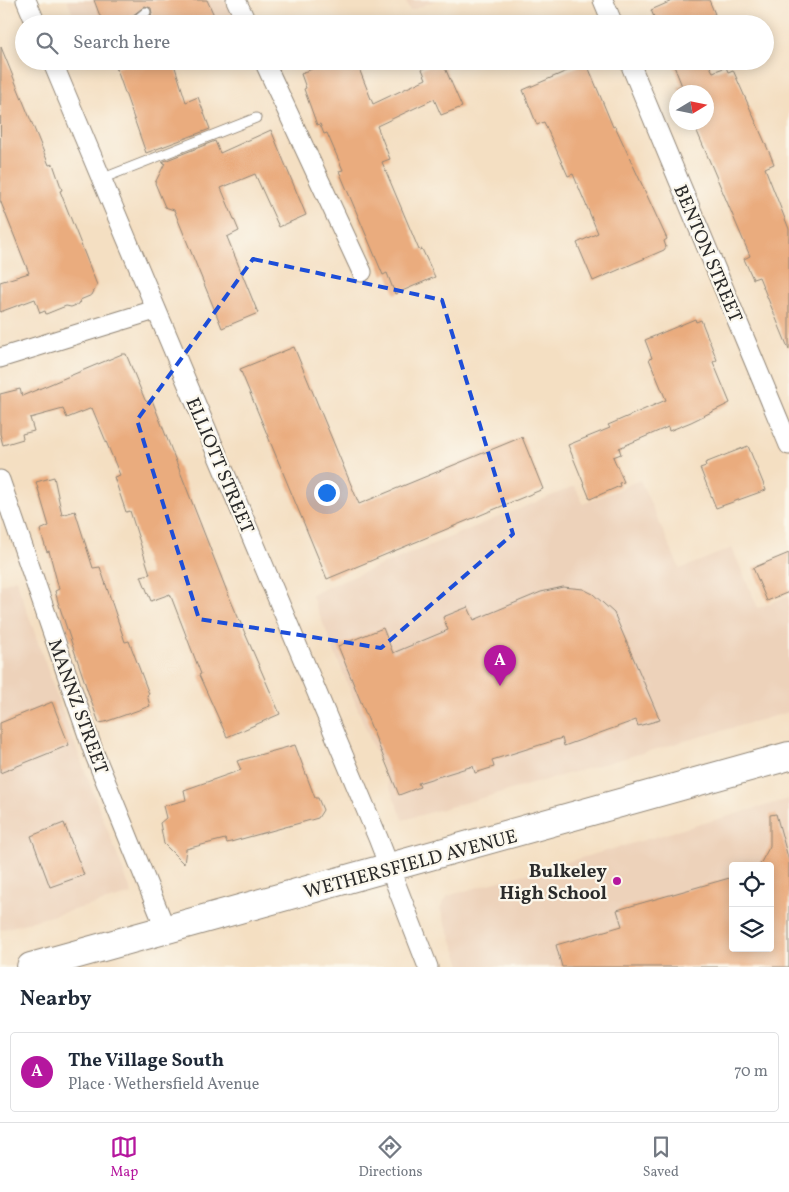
<!DOCTYPE html>
<meta charset="utf-8">
<style>
:root{--surface:#fff;--page:#f6f6f7;--text:#1f2937;--muted:#747a83;--line:#e0e1e3;--accent:#b5179e}
body{margin:0;font-family:Vollkorn,serif;background:var(--page);color:var(--text)}
.controls{position:absolute;right:15px;bottom:15px;display:grid;overflow:hidden;border-radius:5px;box-shadow:0 2px 12px #0003}
.controls button{width:45px;height:45px;display:grid;place-items:center;padding:0;border:0;border-bottom:1px solid var(--line);background:var(--surface);color:var(--text);font:25px sans-serif}
.compass{position:absolute;left:669px;top:85px;width:45px;height:45px;border-radius:50%;background:var(--surface);box-shadow:0 2px 12px #0003;rotate:80deg}
.you{position:absolute;left:326px;top:492px;width:18px;height:18px;margin:-12px;border:4px solid #fff;border-radius:50%;background:#1a73e8;box-shadow:0 0 0 8px #1a73e833}
.badge{display:grid;place-items:center;width:32px;height:32px;border-radius:50%;background:var(--accent);color:#fff;font-size:16px;font-weight:700}
.pin{position:absolute;translate:-50% -41px;filter:drop-shadow(0 1px 2px #0008)}
.pin::after{content:'';position:absolute;top:26px;width:18px;height:15px;background:inherit;clip-path:polygon(0 0,100% 0,50% 100%)}
.list{margin:0;padding:0;list-style:none}
h2{display:flex;justify-content:space-between;align-items:center;height:65px;margin:0;padding:0 20px;font-size:21px}
h2 small{font-size:16px;font-weight:400;color:var(--muted)}
.list li{display:grid;grid-template-columns:32px 1fr auto;gap:15px;align-items:center;box-sizing:border-box;height:80px;margin:0 10px 10px;padding:0 10px;border:1px solid var(--line);border-radius:5px}
.list b{display:block;font-size:19px;white-space:nowrap}
.list p{margin:0;font-size:16px;white-space:nowrap;color:var(--muted)}
.list em{font-size:16px;font-style:normal;color:var(--muted)}
.icon{flex:none;width:28px;height:28px;fill:none;stroke:currentColor;stroke-width:2;stroke-linecap:round;stroke-linejoin:round}
.map{position:relative;flex:none;width:789px;height:967px;overflow:hidden}
.search{position:absolute;background:var(--surface);box-shadow:0 2px 12px #0003;left:15px;right:15px;top:15px;height:55px;display:flex;align-items:center;gap:12px;box-sizing:border-box;padding:0 18px;border-radius:28px;color:var(--muted);font-size:19px}
.sheet{height:155px;background:var(--surface)}
nav{display:flex;justify-content:space-around;align-items:center;box-sizing:border-box;height:70px;border-top:1px solid var(--line);background:var(--surface);font-size:14px;color:var(--muted)}
nav a{display:grid;justify-items:center;gap:2px}
nav .on{color:var(--accent)}
.map>svg:first-child{display:block}
</style>
<div class="map">
<svg width="789" height="967" viewBox="0 0 789 967">
<rect width="100%" height="100%" fill="#fbf7ec"/>
<filter id="ink" filterUnits="userSpaceOnUse"><feTurbulence type="fractalNoise" baseFrequency=".02" numOctaves="2"/><feDisplacementMap in="SourceGraphic" scale="10" xChannelSelector="R" yChannelSelector="G"/><feConvolveMatrix kernelMatrix="1 2 1 2 8 2 1 2 1" color-interpolation-filters="sRGB"/></filter>
<filter id="wash" filterUnits="userSpaceOnUse"><feTurbulence type="fractalNoise" baseFrequency=".0096" numOctaves="4" result="noise"/><feDisplacementMap in="SourceGraphic" scale="20" xChannelSelector="R" yChannelSelector="G"/><feGaussianBlur stdDeviation="1.12" result="paint"/><feColorMatrix in="noise" values="0 0 0 0 0 0 0 0 0 0 0 0 0 0 0 0 0 1.4 0 .05"/><feComposite in="paint" operator="in"/></filter>
<g filter="url(#wash)">
<rect width="100%" height="100%" fill="#f4dfc2"/>
<g fill="#edd2ba" fill-rule="evenodd">
<path d="M67,0H228L237,22L231,24H77Z"/>
<path d="M405,0H436L410,11Z"/>
<path d="M640,480L680,569L732,548L758,608L789,595V712L403,820L311,594L575,486L583,504Z"/>
<path d="M16,579L59,703L132,894L0,930V585Z"/>
<path d="M789,799V967H462L440,909L447,896ZM733,866H770V948H733Z"/>
</g>
<g id="blocks">
<g fill="#eaac7e">
<path d="M94,0H207L218,24H142L152,14L151,8L145,6L128,19L126,24H103Z"/>
<path d="M674,0H709L715,14L692,24H657L651,10Z"/>
<path d="M1,47L49,165L53,164L62,190L60,191L97,285L92,295L80,300L79,304L71,307L66,306L46,314L45,311L40,313L35,299L0,312V282L29,273L0,200Z"/>
<path d="M134,61H173L186,102L198,97L210,129L146,153L116,67Z"/>
<path d="M328,61H356L373,104L426,79L422,69L442,61L462,107L441,115L434,99L377,126L390,159L382,162L419,250L422,249L435,277L395,294L387,273L383,275L339,171L343,170L327,133L324,134L320,124L317,125L304,89L306,88L301,74Z"/>
<path d="M672,61H707L713,72L726,67L728,72L733,70L770,154L774,164L765,168L789,229V350L759,277L753,279L744,259L750,256L693,122H706V92H680L678,87L682,86Z"/>
<path d="M583,64H587L613,127L615,126L667,239L664,241L666,247L664,250L593,281L577,243L598,233L573,174L568,176L544,122L537,125L523,90Z"/>
<path d="M271,130L306,215L279,227L255,174L221,188L239,231L227,237L258,313L222,328L174,210L165,207L155,183L165,163L162,162L215,141L220,153Z"/>
<path d="M695,319L696,322L701,320L717,360L713,362L730,403L691,422L669,431L668,427L619,448L621,454L613,457L624,482L619,483L620,486L590,499L568,445L610,428L608,425L666,400L649,359L652,358L645,340Z"/>
<path d="M294,347L359,504L522,437L543,489L327,579L240,369Z"/>
<path d="M122,354H126L145,400L147,402L152,400L228,594L280,714L227,737L199,675L201,674L170,594L151,601L141,576L150,574L130,511L126,512L114,477L120,475L92,408L67,418L63,409L30,418L34,431L22,434L23,439L3,445L0,434V394L20,389L22,396Z"/>
<path d="M748,446L766,490L716,508L700,468L706,466L705,463Z"/>
<path d="M54,477L62,515L75,511L93,568L100,567L125,642L129,641L149,694L147,695L150,706L105,722L99,723L90,698L58,602L55,591L59,589L49,551L47,552L40,530L49,526L36,482Z"/>
<path d="M789,553V592L767,601L753,568Z"/>
<path d="M563,587L583,589L593,594L614,613L660,720L638,726L636,720L564,746L562,738L492,760L494,767L475,773L473,766L418,783L420,787L399,795L338,646L383,628L393,653L448,630L443,617L468,607L474,620L541,592Z"/>
<path d="M52,702L69,745L0,773V723Z"/>
<path d="M295,745L315,798H318L323,810L318,818L227,843L225,839L186,849L184,864L164,844L160,823L166,818L163,806L186,800L184,790L241,770L237,761Z"/>
<path d="M776,814L789,861V967H562L556,945L622,926L617,910L733,877V948H770V866H759L770,846V815Z"/>
<path d="M64,823L84,875L50,887L31,836Z"/>
</g>
</g>
</g>
<g filter="url(#ink)">
<use href="#blocks" fill-opacity="0" stroke="#908576" stroke-width="1"/>
<g fill="none" stroke-linecap="round" stroke-linejoin="round">
<defs>
<g id="service">
<path d="M132,24L146,12"/>
<path d="M101,179L256,118"/>
</g>
<g id="minor">
<path d="M26,0L36,24"/>
<path d="M236,0L247,24"/>
<path d="M603,0L613,24"/>
<path d="M52,61L378,838L428,967"/>
<path d="M264,61L362,272"/>
<path d="M629,61L789,445"/>
<path d="M0,358L155,310"/>
<path d="M0,480L94,753L166,930"/>
</g>
<path id="primary" d="M31,967L789,756"/>
</defs>
<use href="#service" stroke="#908576" stroke-width="11"/>
<use href="#minor" stroke="#908576" stroke-width="21"/>
<use href="#primary" stroke="#908576" stroke-width="30"/>
<use href="#service" stroke="#fff" stroke-width="9"/>
<use href="#minor" stroke="#fff" stroke-width="19"/>
<use href="#primary" stroke="#fff" stroke-width="28"/>
</g>
</g>
<path fill="none" stroke="#1d4ed8" stroke-width="4" stroke-dasharray="10 6" stroke-linejoin="round" d="M253,259L442,300L513,534L381,648L199,619L137,420Z"/>
<circle fill="#b5179e" stroke="#fbf7ec" stroke-width="2" cx="617" cy="881" r="5"/>
<g text-anchor="middle" stroke-width="4.5" stroke-linejoin="round" paint-order="stroke">
<g font-size="19" fill="#2b2b2b" stroke="#fbf7ec">
<text transform="translate(709 253) rotate(67)" y="7">BENTON STREET</text>
<text transform="translate(221 465) rotate(67)" y="7">ELLIOTT STREET</text>
<text transform="translate(79 706) rotate(70)" y="7">MANNZ STREET</text>
<text transform="translate(410 863) rotate(-15)" y="7">WETHERSFIELD AVENUE</text>
</g>
<g font-size="19" font-weight="bold" fill="#2b2b2b" stroke="#fbf7ec" text-anchor="end">
<text x="607" y="877">Bulkeley<tspan x="607" dy="22">High School</tspan></text>
</g>
</g>
</svg>
<div class="controls">
<button><svg class="icon" aria-label="locate" viewBox="0 0 24 24"><circle cx="12" cy="12" r="6"/><path d="M12 2v4M12 18v4M2 12h4M18 12h4"/></svg></button>
<button><svg class="icon" aria-label="layers" viewBox="0 0 24 24"><path d="M12 4l9 5-9 5-9-5zM3 14l9 5 9-5"/></svg></button>
</div>
<svg class="compass" viewBox="-18 -18 36 36"><path d="M0-13l5 13h-10z" fill="#e53935"/><path d="M0 13l5-13h-10z" fill="#747a83"/></svg>
<div class="you"></div>
<div class="pin badge" style="left:500px;top:686px">A</div>
<div class="search"><svg class="icon" aria-label="search" viewBox="0 0 24 24"><circle cx="10" cy="10" r="6"/><path d="M15 15l6 6"/></svg>Search here</div>
</div>
<section class="sheet">
<h2>Nearby<small></small></h2>
<ul class="list">
<li><span class="badge">A</span><div><b>The Village South</b><p>Place · Wethersfield Avenue</p></div><em>70 m</em></li>
</ul>
</section>
<nav>
<a class="on"><svg class="icon" aria-label="map" viewBox="0 0 24 24"><path d="M3 6l6-2 6 2 6-2v14l-6 2-6-2-6 2zM9 4v14M15 6v14"/></svg>Map</a>
<a><svg class="icon" aria-label="directions" viewBox="0 0 24 24"><path d="M12 3l9 9-9 9-9-9zM9 14v-3h6M13 9l2 2-2 2"/></svg>Directions</a>
<a><svg class="icon" aria-label="saved" viewBox="0 0 24 24"><path d="M7 4h10v16l-5-4-5 4z"/></svg>Saved</a>
</nav>
